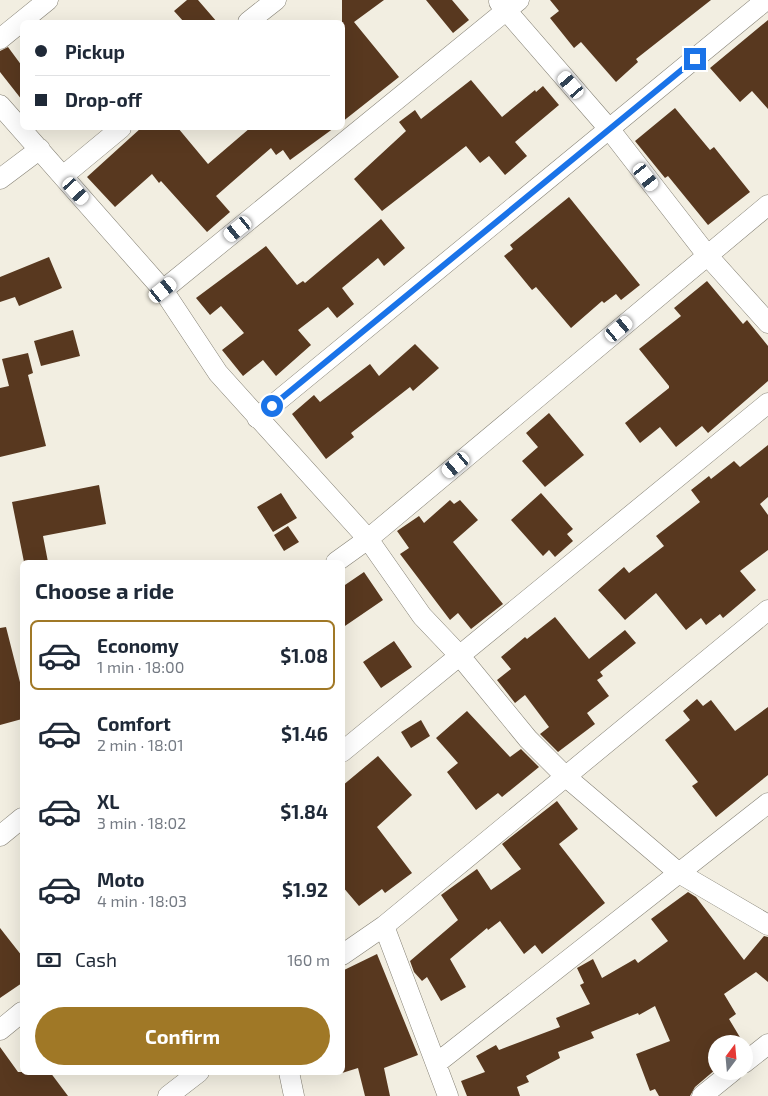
<!DOCTYPE html>
<meta charset="utf-8">
<style>
body{margin:0;font-family:"Exo 2",sans-serif;background:#f2f2f3;color:#1f2937;height:100vh;display:flex;flex-direction:column;font-size:19px;white-space:nowrap}
*{box-sizing:border-box;margin:0}
p{font-size:16px;color:#747a83}
.icon{flex:none;width:28px;height:28px;fill:none;stroke:currentColor;stroke-width:2;stroke-linecap:round;stroke-linejoin:round}
.map{position:relative;flex:1;overflow:hidden}
.sheet{position:absolute;left:20px;top:560px;width:325px;height:515px;display:flex;flex-direction:column;background:#fff;border-radius:8px;box-shadow:0 5px 20px #0002}
.sheet>*{flex:none}
.banner{position:absolute;left:20px;top:20px;width:325px;height:110px;border-radius:8px;box-shadow:0 5px 20px #0002;display:grid;align-content:center;height:110px;padding:0 15px;background:#fff}
.needle{width:32px;rotate:16deg}
.tools{position:absolute;left:708px;top:1035px;display:grid;gap:10px}
.tools a{display:grid;place-items:center;width:45px;height:45px;border-radius:50%;background:#fff;box-shadow:0 5px 20px #0002;font-size:25px}
.end{position:absolute;width:22px;height:22px;margin:-11px;border:6px solid #1a73e8;background:#fff;box-shadow:0 0 0 2px #fff}
.from{border-radius:50%}
.car{position:absolute;width:15px;height:30px;margin:-15px -8px;border-radius:6px;box-shadow:0 0 4px 1px #0007;background:linear-gradient(#fff 24%,#345 0 40%,#fff 0 76%,#345 0 86%,#fff 0)}
.banner b{display:flex;align-items:center;gap:18px;height:48px;font-size:19px}
.banner b+b{border-top:1px solid #e0e1e3}
.banner i{width:12px;height:12px;background:#1f2937}
ul{padding:0;list-style:none}
li{display:flex;align-items:center;gap:15px;height:70px;margin:0 10px 8px;padding:0 5px;border:2px solid transparent;border-radius:8px}
li div{flex:1}
li b{display:block;font-size:19px}
li em{font-style:normal;font-weight:700}
li.selected{border-color:#a07826}
li>.icon{width:45px;height:45px;stroke-width:1.5}
h2{padding:0 15px;font-size:22px;line-height:60px}
.pay{display:flex;align-items:center;gap:12px;height:55px;padding:0 15px;font-size:19px}
.pay p{margin-inline-start:auto}
.primary-button{display:flex;gap:10px;margin-top:auto;padding:10px 15px}
.primary-button a{flex:1;height:58px;border-radius:30px;background:#a07826;color:#fff;font-size:20px;font-weight:700;line-height:58px;text-align:center}
.map>svg:first-child{display:block}
</style>
<div class="map">
<svg width="768" height="1096" viewBox="0 0 768 1096">
<rect width="100%" height="100%" fill="#f2eee1"/>
<!-- building -->
<path fill="#58381f" d="M187,0H198L217,22H184L174,11Z
M342,0H384L354,22L399,77L342,122Z
M426,0H452L469,20L453,33Z
M550,0H711L636,59L638,62L616,82L581,42L574,48L550,18L559,11Z
M768,20V109L752,91L740,102L710,68Z
M8,47L22,66V100L0,72V51Z
M471,80L502,117L535,90L536,92L543,86L559,105L515,142L527,156L505,175L489,156L480,163L466,146L382,211L354,179L406,131L399,122L415,110L421,119Z
M675,108L710,150L714,147L750,192L708,225L668,176L665,178L635,141Z
M141,128H178L208,164L250,128H334L290,160L283,150L276,155L271,148L216,196L230,212L207,232L161,181L159,183L152,174L115,207L87,177Z
M569,197L640,285L621,300L616,294L604,303L602,301L571,328L536,287L532,290L504,256L513,249L510,245Z
M381,219L405,248L384,266L378,258L342,288L354,304L337,318L328,307L298,330L311,345L276,376L263,360L243,376L222,350L244,333L221,306L210,315L196,298L266,246L297,285L303,281L305,283Z
M49,257L62,288L19,306L15,297L0,302V277Z
M707,281L743,324L747,320L768,346V381L708,433L702,426L676,447L660,427L640,443L625,423L669,388V386L639,349L681,316L674,308Z
M73,330L80,356L41,366L34,341Z
M415,344L439,368L413,391L410,387L351,433L354,437L326,459L292,414L314,395L320,402L370,364L379,376Z
M28,353L33,373L28,375L46,446L0,457V388L9,386L2,359Z
M549,413L584,455L545,487L522,461L538,447L526,433Z
M768,445V497L760,504L768,515V550L740,571L756,590L723,618L720,614L706,625L701,618L686,630L656,593L625,620L598,590L624,567L629,573L664,546L656,536L700,502L691,490L709,476L711,479L734,461L740,467Z
M99,485L106,524L43,536L48,562H24L12,502Z
M281,493L297,518L273,532L257,507Z
M541,493L573,529L567,534L573,541L555,557L549,550L543,556L511,520Z
M450,500L454,504L460,500L478,520L453,542L503,604L471,629L458,613L450,620L400,554L409,548L397,531L419,516L424,523Z
M288,526L299,542L284,551L274,535Z
M364,572L383,600L342,628V587Z
M555,617L589,659L625,630L636,643L600,672L603,676L597,680L609,696L587,713L595,724L558,752L540,734L549,727L525,695L515,703L497,680L511,669L501,657L525,637L527,639Z
M6,627L22,690V719L0,725V628Z
M394,641L412,667L381,688L363,662Z
M697,699L703,706L711,700L735,731L768,707V775L716,817L692,786L698,782L665,740L690,720L683,711Z
M467,711L510,757L521,749L539,767L502,797L498,793L476,810L447,772L458,763L436,738Z
M421,720L430,736L411,748L401,732Z
M378,756L412,795L377,827L412,873L385,893L382,889L359,906L342,886V786Z
M557,801L578,829L559,844L605,903L542,954L535,945L524,954L500,921L488,930L487,928L450,959L466,987L441,1001L427,977L422,981L414,972L410,961L458,920L441,895L477,869L491,890L521,869L502,844Z
M688,892L696,897L744,960L764,936L768,937V982L756,972L724,994L736,1014L729,1019L744,1044H716V1069L695,1087L690,1096H659L655,1089L650,1091L636,1054L670,1041L655,1006L639,1015L638,1013L591,1032L594,1038L558,1052L560,1058L526,1076L529,1082L517,1087L520,1096H467L461,1081L485,1072L476,1056L496,1045L499,1050L560,1027L556,1018L590,1004L580,985L584,983L577,968L593,959L602,978L635,959L638,963L668,941L651,919Z
M0,928L22,956V983L0,998Z
M377,954L418,1055L384,1068L390,1096H365L358,1068L342,1073V971Z
M0,1047L18,1072H50L68,1096H0Z"/>
<g fill="none" stroke-linecap="round" stroke-linejoin="round">
<!-- street casing -->
<g stroke="#858175" stroke-width="21">
<path id="street" d="M499,2L610,130L707,255L768,323
M248,22L276,0
M0,39L48,0
M0,105L163,290L218,373L368,539L422,616L460,656L528,739L565,776L679,873L768,925
M63,176L121,128
M0,179L40,149
M163,290L519,0
M257,418L766,0
M336,562L368,539L768,205
M342,752L768,403
M0,836L22,818
M384,926L448,1096
M342,955L384,926L768,610
M0,1030L22,1012
M437,1063L768,803
M744,1063L768,1044
M289,1072L294,1096
M168,1096L199,1072
M702,1096L733,1071"/>
</g>
<!-- street -->
<use href="#street" stroke="#fff" stroke-width="20"/>
</g>
<g fill="none" stroke-linecap="round" stroke-linejoin="round">
<!-- route -->
<path stroke="#1a73e8" stroke-width="6" d="M272,406L695,59"/>
</g>
</svg>
<div class="tools">
<a><svg class="needle" viewBox="-14 -14 28 28"><path d="M0-13l5 13h-10z" fill="#e53935"/><path d="M0 13l5-13h-10z" fill="#747a83"/></svg></a>
</div>
<i class="end from" style="left:272px;top:406px"></i>
<i class="end" style="left:695px;top:59px"></i>
<i class="car" style="left:571px;top:85px;rotate:319deg"></i>
<i class="car" style="left:646px;top:177px;rotate:142deg"></i>
<i class="car" style="left:76px;top:191px;rotate:138deg"></i>
<i class="car" style="left:238px;top:229px;rotate:231deg"></i>
<i class="car" style="left:163px;top:290px;rotate:51deg"></i>
<i class="car" style="left:619px;top:329px;rotate:50deg"></i>
<i class="car" style="left:456px;top:465px;rotate:230deg"></i>
<div class="banner">
<b><i class="from"></i>Pickup</b>
<b><i></i>Drop-off</b>
</div>
<section class="sheet">
<h2>Choose a ride</h2>
<ul>
<li class="selected"><svg class="icon" aria-label="car" viewBox="0 0 24 24"><path d="M5 17H2v-5l4-1 3-4h7l3 4 3 1v5h-3M9 17h6M6 11h13"/><circle cx="7" cy="17" r="2"/><circle cx="17" cy="17" r="2"/></svg><div><b>Economy</b><p>1 min · 18:00</p></div><em>$1.08</em></li>
<li><svg class="icon" aria-label="car" viewBox="0 0 24 24"><path d="M5 17H2v-5l4-1 3-4h7l3 4 3 1v5h-3M9 17h6M6 11h13"/><circle cx="7" cy="17" r="2"/><circle cx="17" cy="17" r="2"/></svg><div><b>Comfort</b><p>2 min · 18:01</p></div><em>$1.46</em></li>
<li><svg class="icon" aria-label="car" viewBox="0 0 24 24"><path d="M5 17H2v-5l4-1 3-4h7l3 4 3 1v5h-3M9 17h6M6 11h13"/><circle cx="7" cy="17" r="2"/><circle cx="17" cy="17" r="2"/></svg><div><b>XL</b><p>3 min · 18:02</p></div><em>$1.84</em></li>
<li><svg class="icon" aria-label="car" viewBox="0 0 24 24"><path d="M5 17H2v-5l4-1 3-4h7l3 4 3 1v5h-3M9 17h6M6 11h13"/><circle cx="7" cy="17" r="2"/><circle cx="17" cy="17" r="2"/></svg><div><b>Moto</b><p>4 min · 18:03</p></div><em>$1.92</em></li>
</ul>
<div class="pay"><svg class="icon" aria-label="cash" viewBox="0 0 24 24"><path d="M3 7h18v10H3z"/><circle cx="12" cy="12" r="2"/></svg>Cash<p>160 m</p></div>
<div class="primary-button"><a>Confirm</a></div>
</section>
</div>
